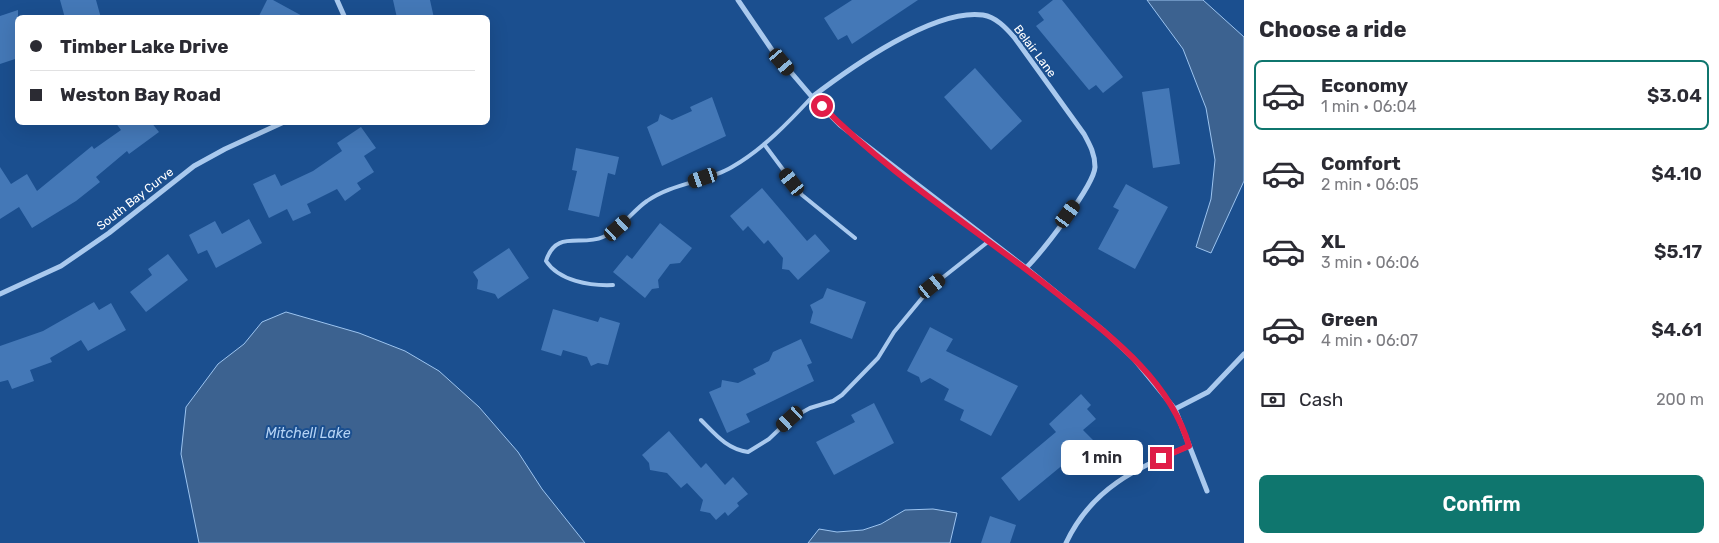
<!DOCTYPE html>
<meta charset="utf-8">
<style>
body{margin:0;font-family:Rubik,sans-serif;background:#f2f2f3;color:#2b2b33;height:100vh;display:flex;flex-direction:column;font-size:19px;white-space:nowrap}
*{box-sizing:border-box;margin:0}
p{font-size:16px;color:#7c7c81}
.icon{flex:none;width:28px;height:28px;fill:none;stroke:currentColor;stroke-width:2;stroke-linecap:round;stroke-linejoin:round}
.map{position:relative;flex:1;overflow:hidden}
.panel{display:flex;flex-direction:column;background:#fff;width:475px}
.panel>*{flex:none}
.banner{position:absolute;left:15px;top:15px;width:475px;height:110px;border-radius:8px;box-shadow:0 5px 20px #0002;display:grid;align-content:center;height:110px;padding:0 15px;background:#fff}
.end{position:absolute;width:22px;height:22px;margin:-11px;border:6px solid #e11d48;background:#fff;box-shadow:0 0 0 2px #fff}
.from{border-radius:50%}
.bubble{position:absolute;height:35px;border-radius:8px;background:#fff;box-shadow:0 5px 20px #0002;font-size:16px;font-weight:600;line-height:35px;text-align:center}
.car{position:absolute;width:15px;height:30px;margin:-15px -8px;border-radius:6px;box-shadow:0 0 4px 1px #0007;background:linear-gradient(#222 24%,#8ab4d8 0 40%,#222 0 76%,#8ab4d8 0 86%,#222 0)}
.banner b{display:flex;align-items:center;gap:18px;height:48px;font-size:19px}
.banner b+b{border-top:1px solid #e1e1e2}
.banner i{width:12px;height:12px;background:#2b2b33}
ul{padding:0;list-style:none}
li{display:flex;align-items:center;gap:15px;height:70px;margin:0 10px 8px;padding:0 5px;border:2px solid transparent;border-radius:8px}
li div{flex:1}
li b{display:block;font-size:19px}
li em{font-style:normal;font-weight:600}
li.on{border-color:#0f766e}
li>.icon{width:45px;height:45px;stroke-width:1.5}
h2{padding:0 15px;font-size:22px;line-height:60px}
.pay{display:flex;align-items:center;gap:12px;height:55px;padding:0 15px;font-size:19px}
.pay p{margin-inline-start:auto}
.cta{display:flex;gap:10px;margin-top:auto;padding:10px 15px}
.cta a{flex:1;height:58px;border-radius:8px;background:#0f766e;color:#fff;font-size:20px;font-weight:600;line-height:58px;text-align:center}
main{display:flex;flex:1;min-height:0}
.map>svg:first-child{display:block}
</style>
<main>
<div class="map">
<svg width="1244" height="543" viewBox="0 0 1244 543">
<rect width="100%" height="100%" fill="#1b4f8f"/>
<!-- water -->
<path fill="#3c6290" stroke="#9cc4f0" d="M1147,0H1203L1244,37V181L1211,253L1196,247L1211,199L1215,160L1206,108L1183,49Z
M286,312L359,333L405,351L439,371L479,407L518,452L542,489L585,543H199L181,454L186,407L218,364L244,344L262,322Z
M933,509L957,513L950,543H808L819,529L837,532L863,530L881,524L905,510Z"/>
<!-- building -->
<path fill="#4478b7" d="M60,0H96L101,18H65Z
M267,0H273L306,18H258Z
M393,0H430L434,18H397Z
M852,0H918L852,44L847,35L838,40L824,18Z
M1053,0H1062L1123,77L1103,93L1096,85L1089,90L1036,26L1044,20L1038,12Z
M18,10V58L0,64V16Z
M975,68L1022,121L991,150L944,97Z
M1169,88L1180,164L1153,168L1142,92Z
M712,97L726,136L662,166L647,127L658,121L660,114L672,120L692,111L690,107Z
M115,122H151L159,132L129,154L127,151L96,177L100,182L76,201L32,228L19,207L0,219V167L11,184L27,174L37,191L92,146L94,149L121,130Z
M361,127L376,148L364,156L374,172L357,183L361,189L345,201L337,189L307,204L311,213L293,221L287,209L269,218L253,184L275,174L281,186L313,171L342,151L337,143Z
M576,148L619,157L615,175L608,173L599,217L568,210L577,171L572,170Z
M1126,184L1168,207L1135,269L1098,249L1119,210L1113,207Z
M762,188L807,241L815,234L830,251L798,280L789,270L782,269L783,258L768,240L764,244L748,226L743,231L730,216Z
M249,219L262,243L216,268L207,250L198,254L189,235L215,221L222,234Z
M660,223L692,248L680,263L670,264L658,280L659,288L652,289L645,298L613,272L627,255L632,259Z
M509,248L529,278L498,299L495,294L477,289L478,280L473,272Z
M168,254L188,280L146,312L130,292L152,275L148,269Z
M827,288L866,302L852,339L810,323L813,312L810,305L823,298Z
M94,302L99,310L111,303L126,330L88,351L81,340L50,358L52,362L30,370L34,381L12,389L8,380L0,382V346L43,331Z
M553,309L598,322L600,317L620,323L608,365L598,363L591,366L587,357L563,350L561,356L541,350Z
M930,327L953,339L946,351L1018,386L991,436L960,420L964,410L944,400L949,389L930,378L921,383L919,377L907,371Z
M801,339L812,363L807,365L814,381L746,414L750,422L727,433L709,392L721,387L722,380L738,383L756,374L753,369L769,361L773,352Z
M1081,394L1091,405L1087,409L1096,419L1083,430L1095,442L1079,457L1076,454L1019,501L1001,478L1056,432L1049,424Z
M874,403L894,443L834,475L816,442L855,422L851,415Z
M669,431L701,468L706,463L725,485L733,477L748,494L737,503L739,506L728,516L725,512L716,520L710,513L700,511L703,500L687,483L681,488L667,473L650,470L649,463L642,455Z
M990,516L1016,525L1010,543H981Z"/>
<g fill="none" stroke-linecap="round" stroke-linejoin="round">
<!-- service -->
<path stroke="#a9c9ee" stroke-width="4" d="M764,144L802,195L855,238
M613,285C590,286 559,281 546,261C556,229 581,247 603,237C621,230 632,211 647,201C672,183 707,182 732,167C763,149 788,123 812,97
M701,420C716,435 727,449 748,452L769,439L790,419L810,408L833,401L842,395L878,358L894,332L932,286L989,241"/>
<!-- minor -->
<path stroke="#a9c9ee" stroke-width="5" d="M337,0L345,18
M738,0L772,50L812,97L840,125L1026,268L1104,331L1134,359L1175,409L1207,491
M812,97C850,68 934,8 983,15C996,17 1006,28 1014,37L1084,134C1090,145 1095,154 1095,167C1094,186 1041,253 1026,268
M0,294L61,266L109,233L194,166L225,149L284,122
M1175,409L1208,392L1244,354
M1066,543C1092,488 1135,469 1189,446"/>
</g>
<g fill="none" stroke-linecap="round" stroke-linejoin="round">
<!-- route -->
<path stroke="#e11d48" stroke-width="6" d="M822,106C890,175 979,231 1055,292C1108,334 1170,379 1189,446L1161,458"/>
</g>
<g text-anchor="middle" stroke-width="4" stroke-linejoin="round" paint-order="stroke">
<!-- street labels -->
<g font-size="12" fill="#fff" stroke="#1b4f8f">
<text transform="translate(1035 51) rotate(53)" y="4">Belair Lane</text>
<text transform="translate(135 199) rotate(-38)" y="4">South Bay Curve</text>
</g>
<!-- water labels -->
<g font-size="14" font-style="italic" fill="#b5d3f5" stroke="#1b4f8f">
<text x="308" y="438">Mitchell Lake</text>
</g>
</g>
</svg>
<i class="end from" style="left:822px;top:106px"></i>
<i class="end" style="left:1161px;top:458px"></i>
<div class="bubble" style="left:1061px;top:440px;width:82px">1 min</div>
<i class="car" style="left:782px;top:62px;rotate:140deg"></i>
<i class="car" style="left:703px;top:178px;rotate:251deg"></i>
<i class="car" style="left:792px;top:182px;rotate:322deg"></i>
<i class="car" style="left:1068px;top:214px;rotate:36deg"></i>
<i class="car" style="left:618px;top:228px;rotate:48deg"></i>
<i class="car" style="left:932px;top:286px;rotate:51deg"></i>
<i class="car" style="left:790px;top:419px;rotate:228deg"></i>
<div class="banner">
<b><i class="from"></i>Timber Lake Drive</b>
<b><i></i>Weston Bay Road</b>
</div>
</div>
<section class="panel">
<h2>Choose a ride</h2>
<ul>
<li class="on"><svg class="icon" aria-label="car" viewBox="0 0 24 24"><path d="M5 17H2v-5l4-1 3-4h7l3 4 3 1v5h-3M9 17h6M6 11h13"/><circle cx="7" cy="17" r="2"/><circle cx="17" cy="17" r="2"/></svg><div><b>Economy</b><p>1 min · 06:04</p></div><em>$3.04</em></li>
<li><svg class="icon" aria-label="car" viewBox="0 0 24 24"><path d="M5 17H2v-5l4-1 3-4h7l3 4 3 1v5h-3M9 17h6M6 11h13"/><circle cx="7" cy="17" r="2"/><circle cx="17" cy="17" r="2"/></svg><div><b>Comfort</b><p>2 min · 06:05</p></div><em>$4.10</em></li>
<li><svg class="icon" aria-label="car" viewBox="0 0 24 24"><path d="M5 17H2v-5l4-1 3-4h7l3 4 3 1v5h-3M9 17h6M6 11h13"/><circle cx="7" cy="17" r="2"/><circle cx="17" cy="17" r="2"/></svg><div><b>XL</b><p>3 min · 06:06</p></div><em>$5.17</em></li>
<li><svg class="icon" aria-label="car" viewBox="0 0 24 24"><path d="M5 17H2v-5l4-1 3-4h7l3 4 3 1v5h-3M9 17h6M6 11h13"/><circle cx="7" cy="17" r="2"/><circle cx="17" cy="17" r="2"/></svg><div><b>Green</b><p>4 min · 06:07</p></div><em>$4.61</em></li>
</ul>
<div class="pay"><svg class="icon" aria-label="cash" viewBox="0 0 24 24"><path d="M3 7h18v10H3z"/><circle cx="12" cy="12" r="2"/></svg>Cash<p>200 m</p></div>
<div class="cta"><a>Confirm</a></div>
</section>
</main>
